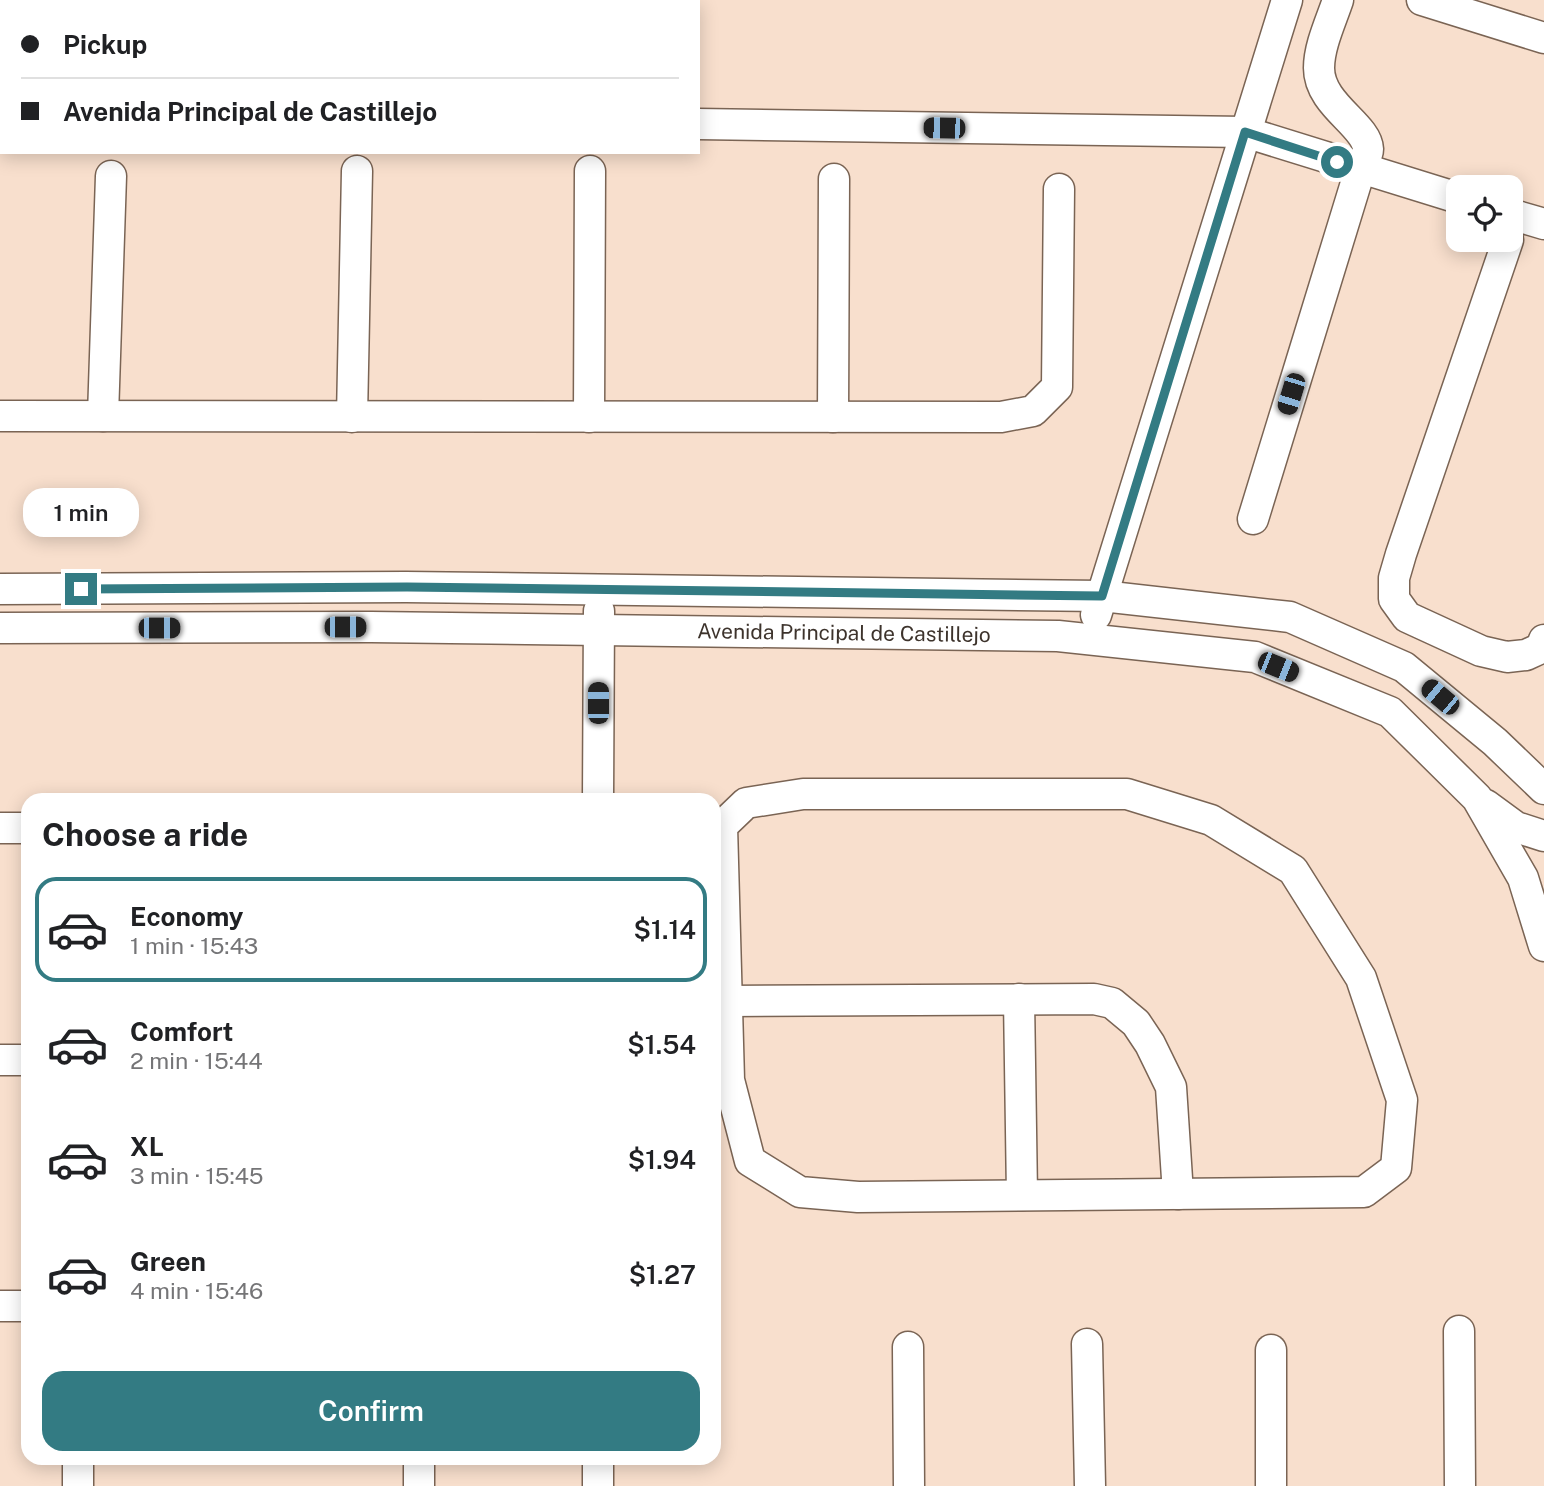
<!DOCTYPE html>
<meta charset="utf-8">
<style>
body{margin:0;font-family:"Public Sans",sans-serif;background:#f2f2f2;color:#202124;height:100vh;display:flex;flex-direction:column;font-size:26px;white-space:nowrap}
*{box-sizing:border-box;margin:0}
p{font-size:23px;color:#757577}
.icon{flex:none;width:38px;height:38px;fill:none;stroke:currentColor;stroke-width:2;stroke-linecap:round;stroke-linejoin:round}
.map{position:relative;flex:1;overflow:hidden}
.details{position:absolute;left:21px;top:793px;width:700px;height:672px;display:flex;flex-direction:column;background:#fff;border-radius:21px;box-shadow:0 4px 18px #0003}
.details>*{flex:none}
.top-card{position:absolute;left:0px;top:0px;width:700px;height:154px;box-shadow:0 4px 18px #0003;display:grid;align-content:center;height:154px;padding:0 21px;background:#fff}
.controls{position:absolute;left:1446px;top:175px;display:grid;gap:14px}
.controls a{display:grid;place-items:center;width:77px;height:77px;border-radius:14px;background:#fff;box-shadow:0 4px 18px #0003;font-size:35px}
.end{position:absolute;width:32px;height:32px;margin:-16px;border:9px solid #337b83;background:#fff;box-shadow:0 0 0 4px #fff}
.from{border-radius:50%}
.bubble{position:absolute;height:49px;border-radius:21px;background:#fff;box-shadow:0 4px 18px #0003;font-size:23px;font-weight:600;line-height:49px;text-align:center}
.car{position:absolute;width:21px;height:42px;margin:-21px -10px;border-radius:9px;box-shadow:0 0 5px 2px #0007;background:linear-gradient(#222 24%,#8ab4d8 0 40%,#222 0 76%,#8ab4d8 0 86%,#222 0)}
.top-card b{display:flex;align-items:center;gap:24px;height:66px;font-size:26px}
.top-card b+b{border-top:2px solid #e0e0e0}
.top-card i{width:18px;height:18px;background:#202124}
ul{padding:0;list-style:none}
li{display:flex;align-items:center;gap:21px;height:105px;margin:0 14px 10px;padding:0 7px;border:4px solid transparent;border-radius:21px}
li div{flex:1}
li b{display:block;font-size:26px}
li em{font-style:normal;font-weight:600}
li.on{border-color:#337b83}
li>.icon{width:63px;height:63px;stroke-width:1.5}
h2{padding:0 21px;font-size:32px;line-height:84px}
.cta{display:flex;gap:14px;margin-top:auto;padding:14px 21px}
.cta a{flex:1;height:80px;border-radius:21px;background:#337b83;color:#fff;font-size:28px;font-weight:600;line-height:80px;text-align:center}
.map>svg:first-child{display:block}
</style>
<div class="map">
<svg width="1544" height="1486" viewBox="0 0 1544 1486">
<rect width="100%" height="100%" fill="#f8dfcd"/>
<g fill="none" stroke-linecap="round" stroke-linejoin="round">
<!-- street casing -->
<g stroke="#7a6454" stroke-width="33">
<g id="street">
<path d="M1422,0L1544,38"/>
<path d="M698,124L1245,132L1458,198"/>
<path d="M1510,214L1544,224"/>
<path d="M1508,240L1401,554L1394,578V599L1407,617L1481,651L1507,657L1526,655L1541,648L1544,640"/>
<path d="M0,416L1001,417L1033,411L1057,387L1059,189"/>
<path d="M103,416L111,176"/>
<path d="M352,417L357,171"/>
<path d="M589,417L590,171"/>
<path d="M833,417L834,179"/>
<path d="M1253,519L1360,170C1363,163 1368,156 1368,149C1367,125 1319,105 1319,68C1319,46 1331,21 1338,0"/>
<path d="M0,589L406,587L1102,596L1290,617L1404,667L1495,742L1544,789"/>
<path d="M1096,615L1287,0"/>
<path id="s1" d="M0,628L371,627L1058,636L1255,657L1390,712L1477,798L1523,878L1544,946"/>
<path d="M803,794H1127L1211,820L1293,870L1361,978L1402,1100L1396,1168L1364,1192L858,1197L800,1192L750,1161L729,1080L722,826L746,803Z"/>
<path d="M598,800L599,611"/>
<path d="M1486,805L1516,827L1544,836"/>
<path d="M0,828H28"/>
<path d="M1019,999L1022,1195"/>
<path d="M727,1001L1094,999L1112,1003L1136,1023L1150,1044L1171,1087L1178,1194"/>
<path d="M0,1060H28"/>
<path d="M0,1306H28"/>
<path d="M1459,1331L1460,1486"/>
<path d="M1087,1344L1090,1486"/>
<path d="M908,1347L909,1486"/>
<path d="M419,1458V1486"/>
<path d="M598,1458V1486"/>
<path d="M78,1486V1458"/>
<path d="M1271,1486V1350"/>
</g>
</g>
<!-- street -->
<use href="#street" stroke="#fff" stroke-width="30"/>
</g>
<g fill="none" stroke-linecap="round" stroke-linejoin="round">
<!-- route -->
<path stroke="#337b83" stroke-width="9" d="M81,589L407,587L1102,596L1245,132L1337,162"/>
</g>
<g text-anchor="middle" stroke-width="7" stroke-linejoin="round" paint-order="stroke">
<!-- street labels -->
<g font-size="21" fill="#3d332c" stroke="#fff">
<text dy="7" stroke="none"><textPath href="#s1" startOffset="844">Avenida Principal de Castillejo</textPath></text>
</g>
</g>
</svg>
<div class="controls">
<a><svg class="icon" aria-label="locate" viewBox="0 0 24 24"><circle cx="12" cy="12" r="6"/><path d="M12 2v4M12 18v4M2 12h4M18 12h4"/></svg></a>
</div>
<i class="end from" style="left:1337px;top:162px"></i>
<i class="end" style="left:81px;top:589px"></i>
<div class="bubble" style="left:23px;top:488px;width:116px">1 min</div>
<i class="car" style="left:944px;top:128px;rotate:271deg"></i>
<i class="car" style="left:1291px;top:394px;rotate:197deg"></i>
<i class="car" style="left:345px;top:627px;rotate:90deg"></i>
<i class="car" style="left:159px;top:628px;rotate:90deg"></i>
<i class="car" style="left:1278px;top:667px;rotate:112deg"></i>
<i class="car" style="left:1440px;top:697px;rotate:310deg"></i>
<i class="car" style="left:598px;top:703px;rotate:0deg"></i>
<div class="top-card">
<b><i class="from"></i>Pickup</b>
<b><i></i>Avenida Principal de Castillejo</b>
</div>
<section class="details">
<h2>Choose a ride</h2>
<ul>
<li class="on"><svg class="icon" aria-label="car" viewBox="0 0 24 24"><path d="M5 17H2v-5l4-1 3-4h7l3 4 3 1v5h-3M9 17h6M6 11h13"/><circle cx="7" cy="17" r="2"/><circle cx="17" cy="17" r="2"/></svg><div><b>Economy</b><p>1 min · 15:43</p></div><em>$1.14</em></li>
<li><svg class="icon" aria-label="car" viewBox="0 0 24 24"><path d="M5 17H2v-5l4-1 3-4h7l3 4 3 1v5h-3M9 17h6M6 11h13"/><circle cx="7" cy="17" r="2"/><circle cx="17" cy="17" r="2"/></svg><div><b>Comfort</b><p>2 min · 15:44</p></div><em>$1.54</em></li>
<li><svg class="icon" aria-label="car" viewBox="0 0 24 24"><path d="M5 17H2v-5l4-1 3-4h7l3 4 3 1v5h-3M9 17h6M6 11h13"/><circle cx="7" cy="17" r="2"/><circle cx="17" cy="17" r="2"/></svg><div><b>XL</b><p>3 min · 15:45</p></div><em>$1.94</em></li>
<li><svg class="icon" aria-label="car" viewBox="0 0 24 24"><path d="M5 17H2v-5l4-1 3-4h7l3 4 3 1v5h-3M9 17h6M6 11h13"/><circle cx="7" cy="17" r="2"/><circle cx="17" cy="17" r="2"/></svg><div><b>Green</b><p>4 min · 15:46</p></div><em>$1.27</em></li>
</ul>
<div class="cta"><a>Confirm</a></div>
</section>
</div>
